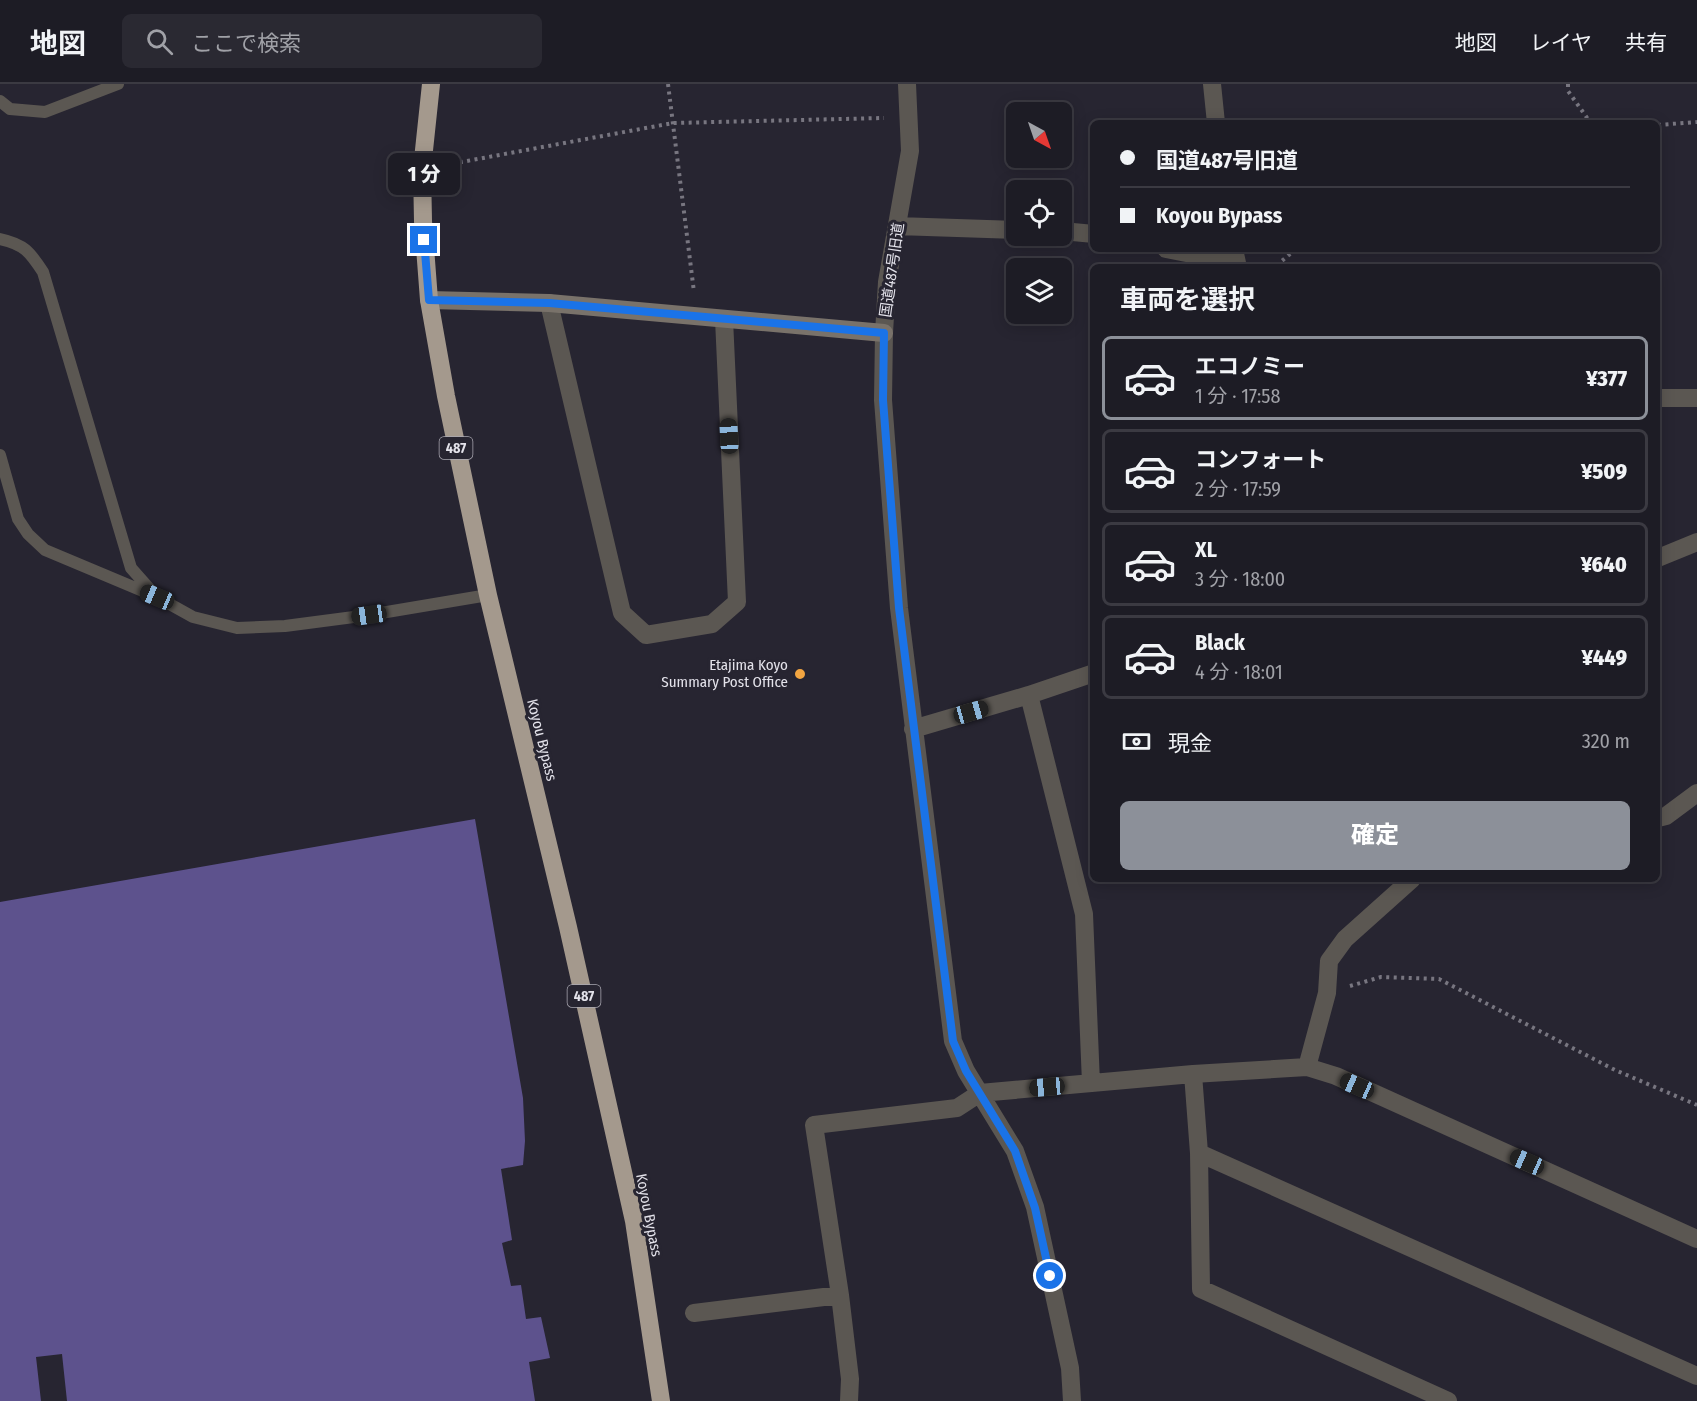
<!DOCTYPE html>
<html lang="ja">
<meta charset="utf-8">
<style>
body{margin:0;font-family:"Fira Sans Condensed","Noto Sans JP",sans-serif;background:#2a2932;color:#f1f3f6;height:100vh;display:flex;flex-direction:column;font-size:22px;white-space:nowrap}
*{box-sizing:border-box;margin:0}
p{font-size:20px;color:#a0a1a7}
.icon{flex:none;width:33px;height:33px;fill:none;stroke:currentColor;stroke-width:2;stroke-linecap:round;stroke-linejoin:round}
.map{position:relative;flex:1;overflow:hidden}
.sheet{position:absolute;left:1090px;top:180px;width:570px;height:618px;display:flex;flex-direction:column;background:#1d1c25;border-radius:9px;box-shadow:0 3px 15px #0003,0 0 0 2px #3b3a42}
.sheet>*{flex:none}
.banner{position:absolute;left:1090px;top:36px;width:570px;height:132px;border-radius:9px;box-shadow:0 3px 15px #0003,0 0 0 2px #3b3a42;display:grid;align-content:center;height:132px;padding:0 30px;background:#1d1c25}
.needle{width:39px;rotate:140deg}
.controls{position:absolute;left:1006px;top:18px;display:grid;gap:12px}
.controls a{display:grid;place-items:center;width:66px;height:66px;border-radius:9px;background:#1d1c25;box-shadow:0 3px 15px #0003,0 0 0 2px #3b3a42;font-size:30px}
.end{position:absolute;width:27px;height:27px;margin:-14px;border:8px solid #1a73e8;background:#fff;box-shadow:0 0 0 3px #fff}
.from{border-radius:50%}
.bubble{position:absolute;height:42px;border-radius:9px;background:#1d1c25;box-shadow:0 3px 15px #0003,0 0 0 2px #3b3a42;font-size:20px;font-weight:800;line-height:42px;text-align:center}
.car{position:absolute;width:18px;height:36px;margin:-18px -9px;border-radius:8px;box-shadow:0 0 4px 2px #0007;background:linear-gradient(#222 24%,#8ab4d8 0 40%,#222 0 76%,#8ab4d8 0 86%,#222 0)}
.banner b{display:flex;align-items:center;gap:21px;height:57px;font-size:22px}
.banner b+b{border-top:2px solid #3b3a42}
.banner i{width:15px;height:15px;background:#f1f3f6}
ul{padding:0;list-style:none}
li{display:flex;align-items:center;gap:18px;height:84px;margin:0 12px 9px;padding:0 18px;border:3px solid #3b3a42;border-radius:9px}
li div{flex:1}
li b{display:block;font-size:22px}
li em{font-style:normal;font-weight:800}
li.active{border-color:#8c9099}
li>.icon{width:54px;height:54px;stroke-width:1.5}
h2{padding:0 30px;font-size:27px;line-height:72px}
.pay{display:flex;align-items:center;gap:15px;height:66px;padding:0 30px;font-size:22px}
.pay p{margin-inline-start:auto}
.action{display:flex;gap:12px;margin-top:auto;padding:12px 30px}
.action a{flex:1;height:69px;border-radius:9px;background:#8c9099;color:#fff;font-size:24px;font-weight:800;line-height:69px;text-align:center}
header{display:flex;align-items:center;gap:36px;box-sizing:border-box;height:84px;padding:0 30px;background:#1d1c25;border-bottom:2px solid #3b3a42}
header strong{font-size:28px}
nav{display:flex;gap:33px;margin-inline-start:auto;font-size:21px}
.search{width:420px;height:54px;background:#2a2932;display:flex;align-items:center;gap:15px;box-sizing:border-box;padding:0 21px;border-radius:9px;color:#a0a1a7;font-size:22px}
.map>svg:first-child{display:block}
</style>
<header>
<strong>地図</strong>
<div class="search"><svg class="icon" aria-label="search" viewBox="0 0 24 24"><circle cx="10" cy="10" r="6"/><path d="M15 15l6 6"/></svg>ここで検索</div>
<nav><a>地図</a><a>レイヤ</a><a>共有</a></nav>
</header>
<div class="map">
<svg width="1697" height="1317" viewBox="0 0 1697 1317">
<rect width="100%" height="100%" fill="#272531"/>
<!-- water -->
<path fill="#5d528d" d="M475,735L523,1014L525,1057L523,1081L501,1085L512,1156L502,1159L511,1202L521,1201L526,1235L541,1233L550,1274L529,1278L535,1317H67L62,1270L36,1273L41,1317H0V818Z"/>
<g fill="none" stroke-linecap="round" stroke-linejoin="round">
<!-- path -->
<path stroke="#787680" stroke-width="4" stroke-dasharray="3 4.5" stroke-linecap="butt" d="M668,0L694,208
M1568,0V7L1590,38L1615,39
M1658,41L1697,38
M445,81L673,39L884,34
M1269,183L1277,181L1296,165
M1350,902L1381,893L1439,895L1615,986L1697,1021"/>
<!-- lane -->
<path stroke="#5b5752" stroke-width="12" d="M0,17L10,25L45,28L118,0
M0,155C24,160 30,168 43,188L131,484L154,510
M0,371L18,435L28,450L45,466L157,513L193,533L237,544L285,542L369,531L488,511"/>
<!-- street -->
<path stroke="#5b5752" stroke-width="18" d="M907,0L910,67L887,198L884,249L883,316L899,524L953,957L966,987L1015,1067L1035,1123L1070,1284L1072,1317
M1212,0L1216,39
M897,142L1017,146
M1062,147L1094,150
M1166,165L1237,179L1234,165
M549,219L622,529L646,551L712,540L737,518L724,235
M1658,314H1697
M1658,474L1697,458
M1029,611L1084,830L1091,999
M913,645L1029,611L1094,589
M1658,734L1666,732L1697,709
M1307,983L1327,909L1329,877L1345,855L1412,795
M1193,990L1199,1069L1697,1292
M1199,1069L1201,1205L1448,1317
M694,1229L840,1211
M849,1317L850,1295L840,1211L814,1041L957,1024L980,1009L1193,990L1307,983L1336,992L1697,1155"/>
<!-- secondary -->
<path stroke="#79726a" stroke-width="18" d="M429,216L549,219L884,249"/>
<!-- highway -->
<path stroke="#a4998d" stroke-width="18" d="M431,0L422,85L423,137L429,216L446,312L488,511L568,843L634,1137L661,1317"/>
</g>
<g fill="none" stroke-linecap="round" stroke-linejoin="round">
<!-- route -->
<path stroke="#1a73e8" stroke-width="8" d="M424,156L429,216L549,219L884,249L883,316L899,524L953,957L966,987L1015,1067L1035,1124L1050,1192"/>
</g>
<!-- markers -->
<circle fill="#f2a541" stroke="#272531" stroke-width="2" cx="800" cy="590" r="6"/>
<g text-anchor="middle" stroke-width="6" stroke-linejoin="round" paint-order="stroke">
<!-- shield labels -->
<g fill="#272531" stroke="#aba9b2" stroke-width="1.5">
<rect x="439.5" y="353" width="33" height="22" rx="4.5"/>
<rect x="567.5" y="901" width="33" height="22" rx="4.5"/>
</g>
<g font-size="14" font-weight="bold" fill="#e3e2ea">
<text x="456" y="369">487</text>
<text x="584" y="917">487</text>
</g>
<!-- street labels -->
<g font-size="15" fill="#e3e2ea" stroke="#272531">
<text transform="translate(892 186) rotate(-82)" y="5">国道487号旧道</text>
<text transform="translate(542 656) rotate(76)" y="5">Koyou Bypass</text>
<text transform="translate(649 1131) rotate(79)" y="5">Koyou Bypass</text>
</g>
<!-- poi labels -->
<g font-size="15" fill="#e3e2ea" stroke="#272531" text-anchor="end">
<text x="788" y="586">Etajima Koyo<tspan x="788" dy="17">Summary Post Office</tspan></text>
</g>
</g>
</svg>
<div class="controls">
<a><svg class="needle" viewBox="-14 -14 28 28"><path d="M0-13l5 13h-10z" fill="#e53935"/><path d="M0 13l5-13h-10z" fill="#a0a1a7"/></svg></a>
<a><svg class="icon" aria-label="locate" viewBox="0 0 24 24"><circle cx="12" cy="12" r="6"/><path d="M12 2v4M12 18v4M2 12h4M18 12h4"/></svg></a>
<a><svg class="icon" aria-label="layers" viewBox="0 0 24 24"><path d="M12 4l9 5-9 5-9-5zM3 14l9 5 9-5"/></svg></a>
</div>
<i class="end from" style="left:1050px;top:1192px"></i>
<i class="end" style="left:424px;top:156px"></i>
<div class="bubble" style="left:388px;top:69px;width:72px">1 分</div>
<i class="car" style="left:729px;top:352px;rotate:357deg"></i>
<i class="car" style="left:157px;top:513px;rotate:293deg"></i>
<i class="car" style="left:369px;top:531px;rotate:262deg"></i>
<i class="car" style="left:971px;top:628px;rotate:74deg"></i>
<i class="car" style="left:1357px;top:1002px;rotate:294deg"></i>
<i class="car" style="left:1047px;top:1003px;rotate:265deg"></i>
<i class="car" style="left:1527px;top:1078px;rotate:294deg"></i>
<div class="banner">
<b><i class="from"></i>国道487号旧道</b>
<b><i></i>Koyou Bypass</b>
</div>
<section class="sheet">
<h2>車両を選択</h2>
<ul>
<li class="active"><svg class="icon" aria-label="car" viewBox="0 0 24 24"><path d="M5 17H2v-5l4-1 3-4h7l3 4 3 1v5h-3M9 17h6M6 11h13"/><circle cx="7" cy="17" r="2"/><circle cx="17" cy="17" r="2"/></svg><div><b>エコノミー</b><p>1 分 · 17:58</p></div><em>¥377</em></li>
<li><svg class="icon" aria-label="car" viewBox="0 0 24 24"><path d="M5 17H2v-5l4-1 3-4h7l3 4 3 1v5h-3M9 17h6M6 11h13"/><circle cx="7" cy="17" r="2"/><circle cx="17" cy="17" r="2"/></svg><div><b>コンフォート</b><p>2 分 · 17:59</p></div><em>¥509</em></li>
<li><svg class="icon" aria-label="car" viewBox="0 0 24 24"><path d="M5 17H2v-5l4-1 3-4h7l3 4 3 1v5h-3M9 17h6M6 11h13"/><circle cx="7" cy="17" r="2"/><circle cx="17" cy="17" r="2"/></svg><div><b>XL</b><p>3 分 · 18:00</p></div><em>¥640</em></li>
<li><svg class="icon" aria-label="car" viewBox="0 0 24 24"><path d="M5 17H2v-5l4-1 3-4h7l3 4 3 1v5h-3M9 17h6M6 11h13"/><circle cx="7" cy="17" r="2"/><circle cx="17" cy="17" r="2"/></svg><div><b>Black</b><p>4 分 · 18:01</p></div><em>¥449</em></li>
</ul>
<div class="pay"><svg class="icon" aria-label="cash" viewBox="0 0 24 24"><path d="M3 7h18v10H3z"/><circle cx="12" cy="12" r="2"/></svg>現金<p>320 m</p></div>
<div class="action"><a>確定</a></div>
</section>
</div>
